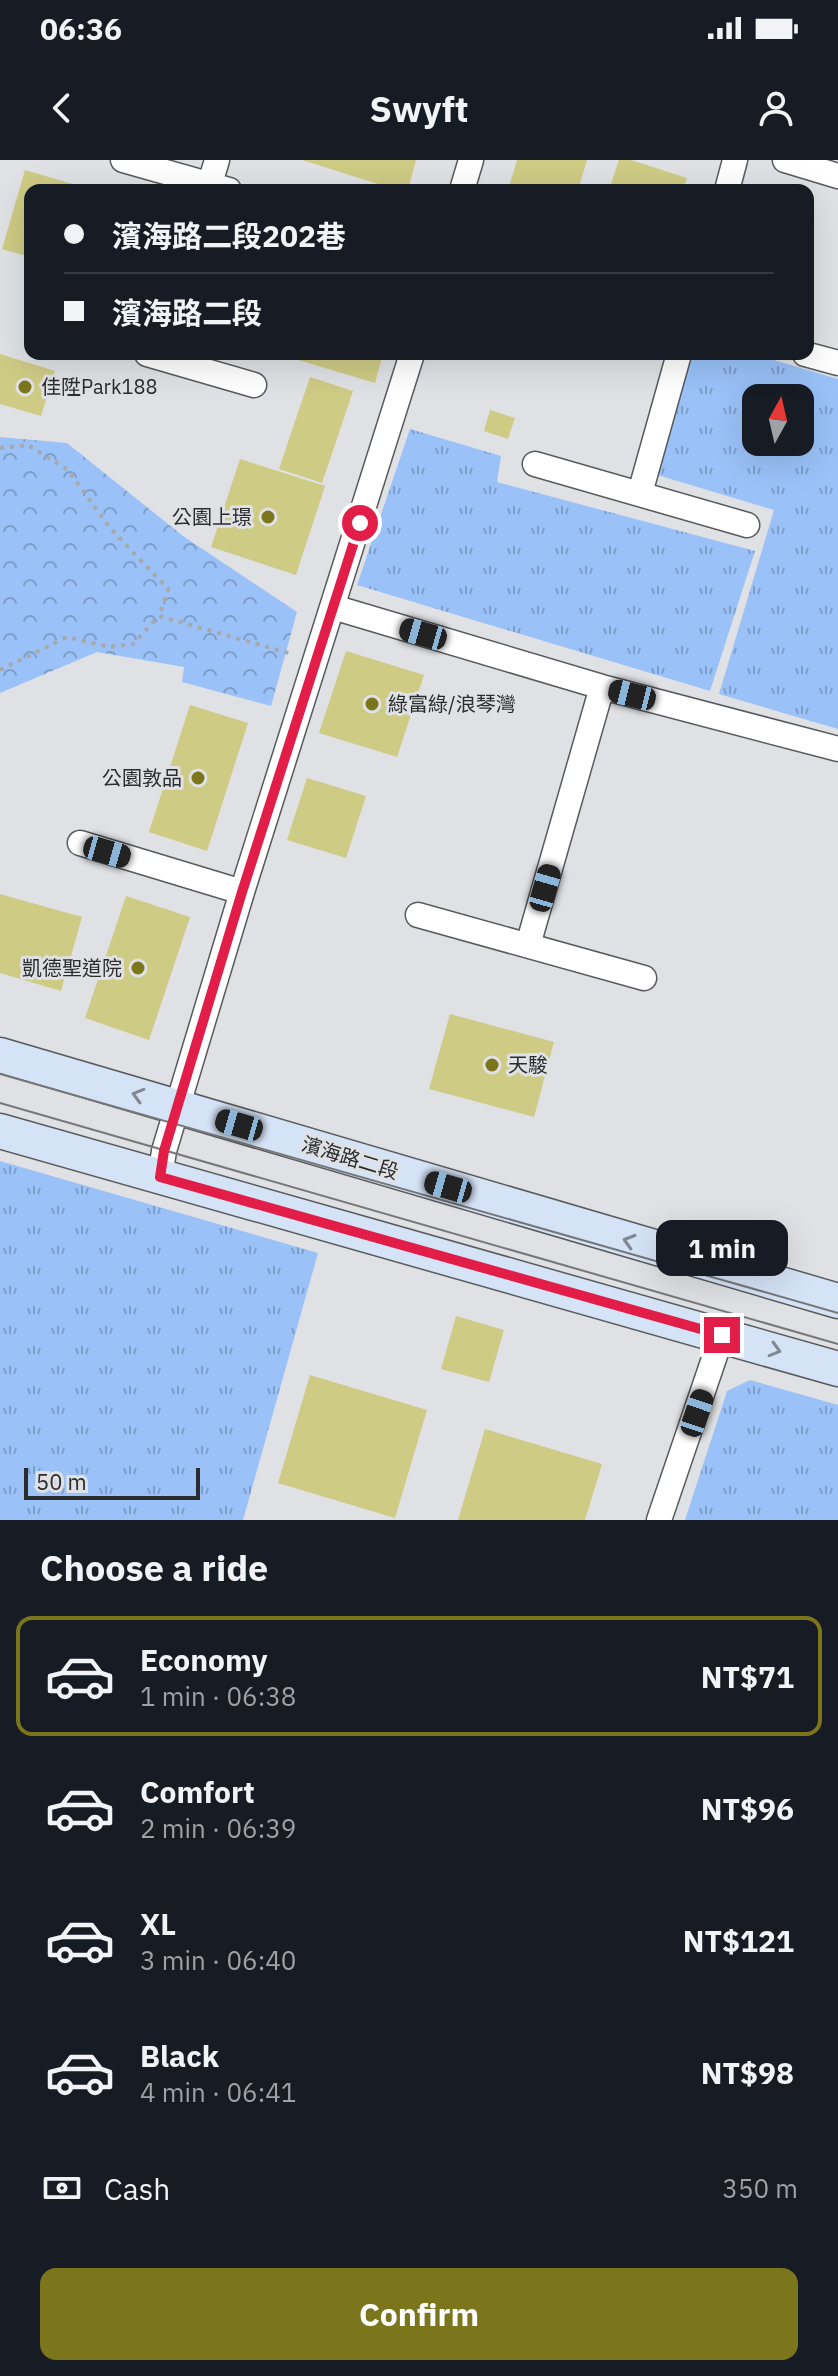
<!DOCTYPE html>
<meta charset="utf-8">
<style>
body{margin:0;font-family:"IBM Plex Sans","Noto Sans TC",sans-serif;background:#242831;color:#f1f3f6;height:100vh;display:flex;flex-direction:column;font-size:30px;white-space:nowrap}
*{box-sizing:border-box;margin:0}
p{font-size:26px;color:#9ea1a6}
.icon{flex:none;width:44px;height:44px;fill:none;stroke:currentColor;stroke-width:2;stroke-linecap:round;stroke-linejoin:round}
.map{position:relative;height:1360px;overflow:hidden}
.sheet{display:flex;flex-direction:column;background:#171b24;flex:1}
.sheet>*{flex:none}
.guide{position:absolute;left:24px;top:24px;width:790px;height:176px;border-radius:16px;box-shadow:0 8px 32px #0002;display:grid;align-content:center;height:176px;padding:0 40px;background:#171b24}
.needle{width:52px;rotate:8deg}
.controls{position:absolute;left:742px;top:224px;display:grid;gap:16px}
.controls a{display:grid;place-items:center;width:72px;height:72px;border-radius:16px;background:#171b24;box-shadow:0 8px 32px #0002;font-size:40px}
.scale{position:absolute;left:24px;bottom:20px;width:176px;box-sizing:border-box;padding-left:8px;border:4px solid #2b2c2d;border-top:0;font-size:22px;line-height:28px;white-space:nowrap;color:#2b2c2d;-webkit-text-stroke:6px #dfe1e4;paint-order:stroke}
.end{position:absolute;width:36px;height:36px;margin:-18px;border:10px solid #e11d48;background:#fff;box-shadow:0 0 0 4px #fff}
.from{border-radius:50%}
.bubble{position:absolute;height:56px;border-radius:16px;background:#171b24;box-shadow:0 8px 32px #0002;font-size:26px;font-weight:700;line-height:56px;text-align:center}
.car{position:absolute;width:24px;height:48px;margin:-24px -12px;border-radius:10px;box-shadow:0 0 6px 2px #0007;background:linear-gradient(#222 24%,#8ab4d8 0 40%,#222 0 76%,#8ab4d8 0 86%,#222 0)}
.guide b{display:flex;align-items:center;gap:28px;height:76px;font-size:30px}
.guide b+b{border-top:2px solid #363941}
.guide i{width:20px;height:20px;background:#f1f3f6}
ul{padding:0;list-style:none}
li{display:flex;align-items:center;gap:24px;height:120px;margin:0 16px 12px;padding:0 24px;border:4px solid transparent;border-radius:16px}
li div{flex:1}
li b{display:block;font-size:30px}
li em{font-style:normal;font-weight:700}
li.current{border-color:#7b761b}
li>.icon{width:72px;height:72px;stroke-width:1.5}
h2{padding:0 40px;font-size:36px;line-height:96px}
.pay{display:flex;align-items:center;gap:20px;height:88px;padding:0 40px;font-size:30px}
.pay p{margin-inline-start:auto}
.cta{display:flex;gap:16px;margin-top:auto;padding:16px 40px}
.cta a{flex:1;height:92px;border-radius:16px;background:#7b761b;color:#fff;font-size:32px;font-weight:700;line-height:92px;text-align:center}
.status{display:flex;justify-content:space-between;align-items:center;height:56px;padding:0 40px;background:#171b24;direction:ltr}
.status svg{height:22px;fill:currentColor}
header{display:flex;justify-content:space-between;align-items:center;height:104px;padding:0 40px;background:#171b24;font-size:36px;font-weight:700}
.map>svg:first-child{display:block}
</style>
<div class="status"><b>06:36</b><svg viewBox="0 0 49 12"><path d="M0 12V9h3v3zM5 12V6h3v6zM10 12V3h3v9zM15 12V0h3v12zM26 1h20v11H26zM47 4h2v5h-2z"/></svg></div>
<header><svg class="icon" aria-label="back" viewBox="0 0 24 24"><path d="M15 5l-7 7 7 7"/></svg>Swyft<svg class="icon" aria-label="person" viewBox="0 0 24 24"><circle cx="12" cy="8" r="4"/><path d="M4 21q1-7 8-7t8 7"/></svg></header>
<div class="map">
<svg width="838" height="1360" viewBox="0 0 838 1360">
<defs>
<pattern id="grass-tufts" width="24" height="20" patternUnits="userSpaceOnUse" patternTransform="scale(2)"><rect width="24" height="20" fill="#9ac2f9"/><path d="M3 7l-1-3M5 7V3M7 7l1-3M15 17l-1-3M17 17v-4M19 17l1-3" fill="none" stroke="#7e9eca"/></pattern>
<pattern id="park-crowns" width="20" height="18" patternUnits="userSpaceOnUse" patternTransform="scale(2)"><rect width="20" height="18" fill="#9ac2f9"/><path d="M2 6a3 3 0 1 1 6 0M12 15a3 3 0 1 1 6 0" fill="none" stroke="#7e9eca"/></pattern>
</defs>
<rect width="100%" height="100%" fill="#dfe1e4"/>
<!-- grass -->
<path fill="url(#grass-tufts)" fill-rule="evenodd" d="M690,194H754L838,219V569L719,534L774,350L654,314ZM756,238H800V282H756Z
M410,269L501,296L497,322L755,391L710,531L357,425Z
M0,1001L318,1093L243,1360H0Z
M750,1220L838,1245V1360H685L727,1231Z"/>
<!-- park -->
<path fill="url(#park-crowns)" d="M0,277L67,283L183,376L297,452L271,546L182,522L184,507L97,492L0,533Z"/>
<!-- building -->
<path fill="#cecb85" d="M302,0H416L408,30H397Z
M517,0H587L578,30H508Z
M619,0H631L687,18L683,30H609Z
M25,10L90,29L30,30V97L2,89Z
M0,194L55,211L41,256L0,244Z
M278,194H383L375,223Z
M310,217L353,231L322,323L279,309Z
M490,250L515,258L508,279L484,271Z
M240,299L325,326L296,415L211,387Z
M346,491L424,515L397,597L319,573Z
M190,545L248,563L207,691L149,672Z
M307,618L366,636L346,698L287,680Z
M0,734L82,757L61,831L0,813Z
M126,736L190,757L149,880L85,858Z
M450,854L554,882L534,957L429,929Z
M456,1156L504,1170L489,1222L441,1209Z
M310,1215L427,1250L395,1358L278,1323Z
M485,1269L602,1304L585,1360H458Z"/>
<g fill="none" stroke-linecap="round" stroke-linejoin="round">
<!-- street casing -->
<g stroke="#585a5c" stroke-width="27">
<path id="street" d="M123,0L229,30
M785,0L838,16
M208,30L217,0
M462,30L471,0
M727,30L735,0
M147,194L254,225
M805,194L838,203
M535,304L747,365
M640,333L679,194
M333,447L602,527L838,589
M80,683L242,732
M418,755L644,818
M528,785L602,527
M160,1017L164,991L242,732L412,194
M659,1360L722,1175"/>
</g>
<!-- secondary casing -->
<g stroke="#585a5c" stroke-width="37">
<path id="secondary" d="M0,895L838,1141
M0,971L838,1209"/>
</g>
<!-- path -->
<path stroke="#a6a8aa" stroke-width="4" stroke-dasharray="4 6" stroke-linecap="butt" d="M0,288L28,285L68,310L110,368L168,429L159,456L292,494
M0,510L67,477L110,487L133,484L159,456"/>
<!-- street -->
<use href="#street" stroke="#fff" stroke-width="24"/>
<!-- secondary -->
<use href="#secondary" stroke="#d5e3f7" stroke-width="34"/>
<!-- tram -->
<path stroke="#757778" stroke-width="2" d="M0,914L838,1153
M0,943L838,1184"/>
</g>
<!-- one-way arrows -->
<defs><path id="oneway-chevron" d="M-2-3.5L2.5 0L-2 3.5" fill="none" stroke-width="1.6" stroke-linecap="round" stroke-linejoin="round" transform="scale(2)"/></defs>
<g stroke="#808892">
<use href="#oneway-chevron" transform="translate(138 935) rotate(-164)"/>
<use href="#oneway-chevron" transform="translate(629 1081) rotate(-163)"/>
<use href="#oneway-chevron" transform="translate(775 1190) rotate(16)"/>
</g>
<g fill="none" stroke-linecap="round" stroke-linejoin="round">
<!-- route -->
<path stroke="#e11d48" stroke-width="10" d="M360,363L242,732L164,991L160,1017L722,1175"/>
</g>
<!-- markers -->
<g fill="#7b761b" stroke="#dfe1e4" stroke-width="3">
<circle cx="25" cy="227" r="8"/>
<circle cx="268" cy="357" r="8"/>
<circle cx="372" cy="544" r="8"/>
<circle cx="198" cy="618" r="8"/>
<circle cx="138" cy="808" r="8"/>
<circle cx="492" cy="905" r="8"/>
</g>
<g text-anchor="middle" stroke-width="6" stroke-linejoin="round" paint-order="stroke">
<!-- poi labels -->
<g font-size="20" fill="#2b2c2d" stroke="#dfe1e4" text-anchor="start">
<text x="41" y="234">佳陞Park188</text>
<text x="252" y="364" text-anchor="end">公園上璟</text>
<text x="388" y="551">綠富綠/浪琴灣</text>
<text x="182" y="625" text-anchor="end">公園敦品</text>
<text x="122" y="815" text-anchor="end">凱德聖道院</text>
<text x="508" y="912">天駿</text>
</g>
<!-- street labels -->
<g font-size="20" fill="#2b2c2d" stroke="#dfe1e4">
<text transform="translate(350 998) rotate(17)" y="7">濱海路二段</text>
</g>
</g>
</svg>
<div class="controls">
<a><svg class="needle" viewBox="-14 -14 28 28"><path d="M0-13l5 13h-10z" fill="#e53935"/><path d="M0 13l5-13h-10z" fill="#9ea1a6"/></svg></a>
</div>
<div class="scale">50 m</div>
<i class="end from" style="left:360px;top:363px"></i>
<i class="end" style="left:722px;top:1175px"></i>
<div class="bubble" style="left:656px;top:1060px;width:132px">1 min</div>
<i class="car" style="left:423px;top:474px;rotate:286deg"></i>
<i class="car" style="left:632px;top:535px;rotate:284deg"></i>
<i class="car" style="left:107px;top:692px;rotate:106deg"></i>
<i class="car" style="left:545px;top:728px;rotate:16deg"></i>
<i class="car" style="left:239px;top:965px;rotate:286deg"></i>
<i class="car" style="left:448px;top:1027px;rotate:286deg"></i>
<i class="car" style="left:697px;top:1253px;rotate:19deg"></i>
<div class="guide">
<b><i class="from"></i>濱海路二段202巷</b>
<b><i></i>濱海路二段</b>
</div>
</div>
<section class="sheet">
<h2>Choose a ride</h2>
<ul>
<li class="current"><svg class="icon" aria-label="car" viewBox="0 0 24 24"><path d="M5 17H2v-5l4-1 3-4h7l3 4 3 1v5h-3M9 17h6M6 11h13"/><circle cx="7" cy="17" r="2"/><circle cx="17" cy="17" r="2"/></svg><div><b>Economy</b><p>1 min · 06:38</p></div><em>NT$71</em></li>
<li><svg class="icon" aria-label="car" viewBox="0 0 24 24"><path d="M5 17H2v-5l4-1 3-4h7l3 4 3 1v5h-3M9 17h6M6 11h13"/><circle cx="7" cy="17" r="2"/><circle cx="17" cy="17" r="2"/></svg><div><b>Comfort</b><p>2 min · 06:39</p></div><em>NT$96</em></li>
<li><svg class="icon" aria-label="car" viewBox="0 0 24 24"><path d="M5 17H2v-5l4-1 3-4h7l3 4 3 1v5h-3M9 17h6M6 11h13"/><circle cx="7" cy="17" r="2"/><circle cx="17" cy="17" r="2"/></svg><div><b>XL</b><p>3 min · 06:40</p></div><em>NT$121</em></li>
<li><svg class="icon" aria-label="car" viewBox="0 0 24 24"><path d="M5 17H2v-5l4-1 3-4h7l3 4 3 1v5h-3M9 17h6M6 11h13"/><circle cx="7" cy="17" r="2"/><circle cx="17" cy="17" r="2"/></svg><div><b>Black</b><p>4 min · 06:41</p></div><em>NT$98</em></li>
</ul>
<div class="pay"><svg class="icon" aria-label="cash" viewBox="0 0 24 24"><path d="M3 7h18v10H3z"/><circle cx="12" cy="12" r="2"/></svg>Cash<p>350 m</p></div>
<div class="cta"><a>Confirm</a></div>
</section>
